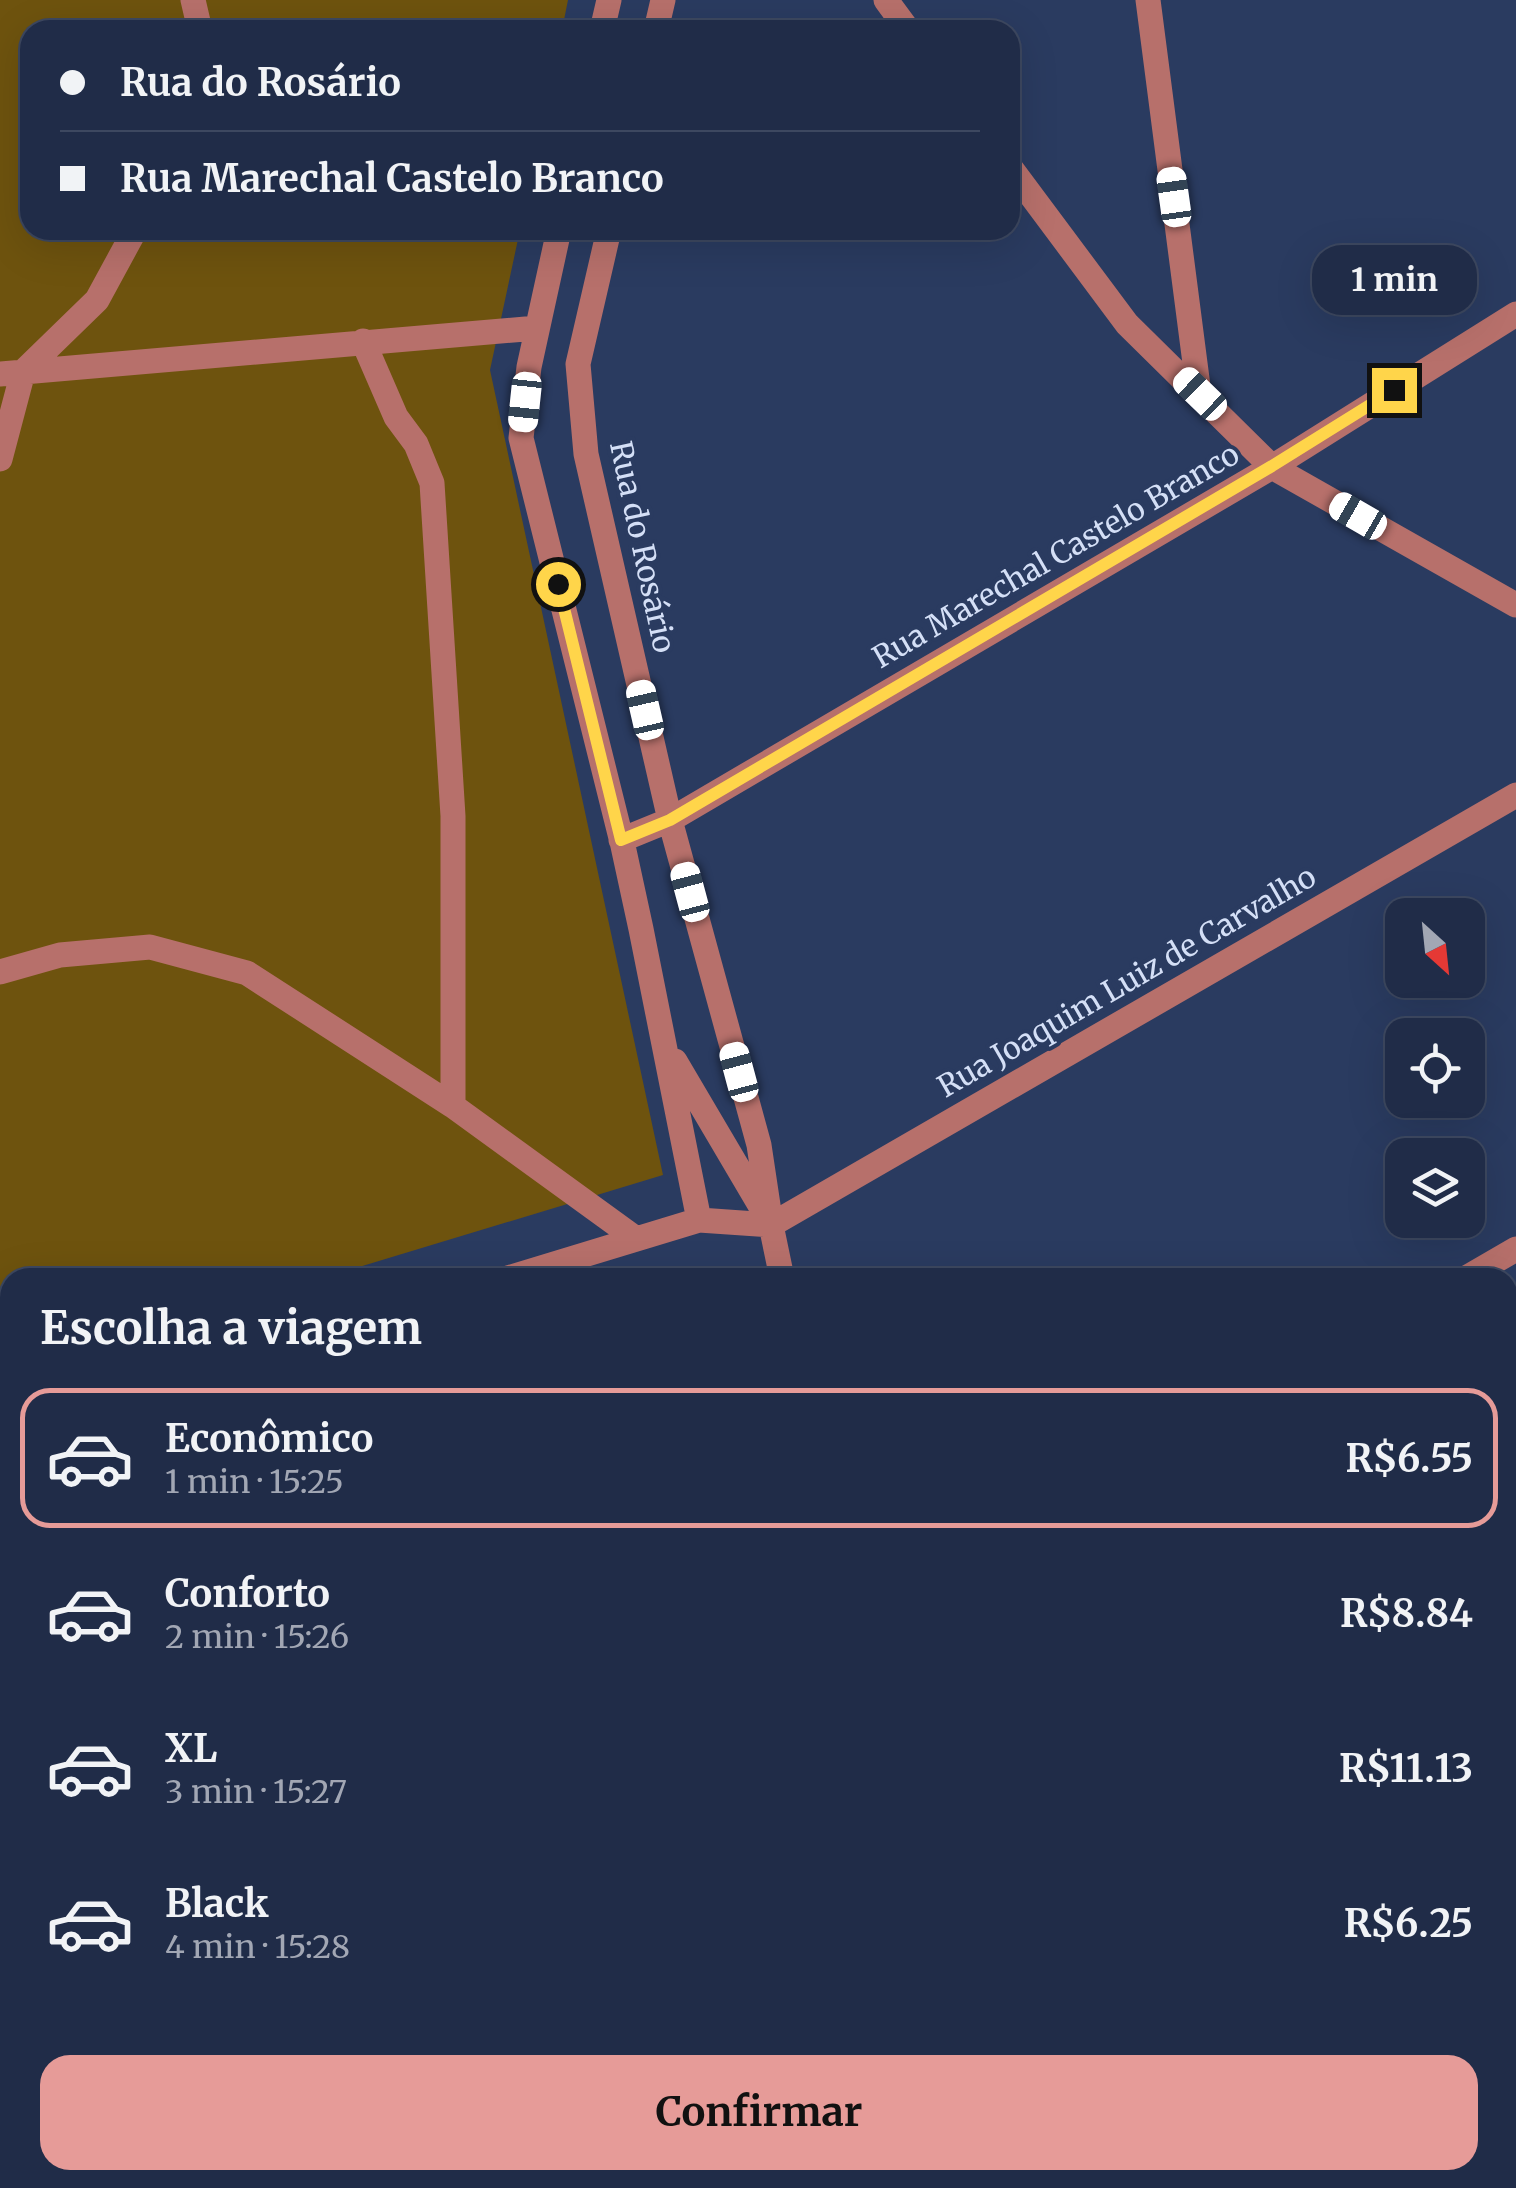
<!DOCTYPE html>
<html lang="pt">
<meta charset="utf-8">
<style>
body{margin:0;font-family:Merriweather,serif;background:#2d3852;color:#f1f3f6;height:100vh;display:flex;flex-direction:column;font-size:38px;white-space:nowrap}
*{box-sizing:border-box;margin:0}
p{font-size:32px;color:#a2a7b4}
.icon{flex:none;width:55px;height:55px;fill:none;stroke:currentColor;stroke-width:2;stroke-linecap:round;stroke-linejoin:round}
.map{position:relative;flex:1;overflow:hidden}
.details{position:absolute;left:0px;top:1268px;width:1518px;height:922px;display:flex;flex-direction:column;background:#202c48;border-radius:30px 30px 0 0;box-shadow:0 10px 40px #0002,0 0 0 2px #3d4860}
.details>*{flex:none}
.hud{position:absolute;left:20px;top:20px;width:1000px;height:220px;border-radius:30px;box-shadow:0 10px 40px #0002,0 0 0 2px #3d4860;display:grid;align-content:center;height:220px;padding:0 40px;background:#202c48}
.needle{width:65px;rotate:153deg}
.fabs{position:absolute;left:1385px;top:898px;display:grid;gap:20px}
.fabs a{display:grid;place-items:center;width:100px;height:100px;border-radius:20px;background:#202c48;box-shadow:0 10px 40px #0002,0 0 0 2px #3d4860;font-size:50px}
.end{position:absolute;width:45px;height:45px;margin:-22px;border:12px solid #ffd54a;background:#111;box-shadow:0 0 0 5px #111}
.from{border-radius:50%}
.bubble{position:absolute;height:70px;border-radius:30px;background:#202c48;box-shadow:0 10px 40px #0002,0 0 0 2px #3d4860;font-size:32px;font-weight:700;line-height:70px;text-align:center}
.car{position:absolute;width:30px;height:60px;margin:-30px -15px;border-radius:12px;box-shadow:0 0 8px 2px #0007;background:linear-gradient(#fff 24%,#345 0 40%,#fff 0 76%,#345 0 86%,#fff 0)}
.hud b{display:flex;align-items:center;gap:35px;height:95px;font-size:38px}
.hud b+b{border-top:2px solid #3d4860}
.hud i{width:25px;height:25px;background:#f1f3f6}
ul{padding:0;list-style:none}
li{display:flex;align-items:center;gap:30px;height:140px;margin:0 20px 15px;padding:0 20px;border:5px solid transparent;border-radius:30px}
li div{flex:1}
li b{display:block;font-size:38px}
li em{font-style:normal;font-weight:700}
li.on{border-color:#e69b98}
li>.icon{width:90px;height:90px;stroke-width:1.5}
h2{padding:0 40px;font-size:45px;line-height:120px}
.primary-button{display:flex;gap:20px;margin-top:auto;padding:20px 40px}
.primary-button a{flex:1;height:115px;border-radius:30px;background:#e69b98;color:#111;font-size:40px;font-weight:700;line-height:115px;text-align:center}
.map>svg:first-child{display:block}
</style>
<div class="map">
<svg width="1516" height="2188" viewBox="0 0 1516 2188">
<rect width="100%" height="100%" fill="#2a3b60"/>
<!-- green -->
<path fill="#6e530e" d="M0,0H568L562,30H30V230H520L490,370L663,1175L326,1277L10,1278V1358L0,1359Z"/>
<!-- forest -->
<path fill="#936e02" d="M10,1743V2180H973L956,2188H0V1746Z"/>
<!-- building -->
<path fill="#53527c" stroke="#73729f" stroke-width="2.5" d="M8,1601L10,1693L0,1694V1602Z"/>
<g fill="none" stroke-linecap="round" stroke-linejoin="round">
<!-- minor -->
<path stroke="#b7706b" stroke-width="25" d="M193,0L200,30
M886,0L908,30
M1148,0L1199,394
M602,30L609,0
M656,30L663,0
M1010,167L1127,324L1272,467L1516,605
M559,230L529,367L521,438L623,846L641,929L699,1220
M609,230L578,364L586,454L670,820L759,1145L771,1225L782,1278
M363,341L396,417L416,444L432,483L453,816V1106
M0,374L537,328
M0,459L23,372L97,300L135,230
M621,840L670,820L1272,467L1516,314
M0,972L60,955L150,947L247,973L453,1106L635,1238
M675,1061L764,1212
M771,1225L1516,795
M508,1278L699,1220L771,1225
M1466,1278L1516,1249
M0,1417L10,1416
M1508,1568L1516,1580
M1508,1731L1516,1726
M1508,1979L1516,1974
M993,2180L995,2188
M1190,2188L1202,2180"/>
</g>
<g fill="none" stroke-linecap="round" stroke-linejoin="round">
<!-- route -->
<path stroke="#ffd54a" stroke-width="12" d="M558,584L621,840L670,820L704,800L1272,466L1394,390"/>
</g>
<g text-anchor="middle" stroke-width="8" stroke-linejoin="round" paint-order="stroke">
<!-- street labels -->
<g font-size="30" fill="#d4dff6" stroke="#2a3b60">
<text transform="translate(642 547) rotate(78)" y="10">Rua do Rosário</text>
<text transform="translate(1056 556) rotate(-30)" y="10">Rua Marechal Castelo Branco</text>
<text transform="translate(1127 982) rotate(-30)" y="10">Rua Joaquim Luiz de Carvalho</text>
</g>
</g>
</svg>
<div class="fabs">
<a><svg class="needle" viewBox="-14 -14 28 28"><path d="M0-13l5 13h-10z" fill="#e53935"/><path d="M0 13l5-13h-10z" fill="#a2a7b4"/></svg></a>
<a><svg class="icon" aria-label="locate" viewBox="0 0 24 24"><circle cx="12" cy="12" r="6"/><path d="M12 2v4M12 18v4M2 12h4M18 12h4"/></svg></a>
<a><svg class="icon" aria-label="layers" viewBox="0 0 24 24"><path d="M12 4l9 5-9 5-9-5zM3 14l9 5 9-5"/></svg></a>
</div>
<i class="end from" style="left:558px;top:584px"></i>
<i class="end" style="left:1394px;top:390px"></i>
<div class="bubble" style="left:1312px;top:245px;width:165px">1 min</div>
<i class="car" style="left:1174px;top:197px;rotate:352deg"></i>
<i class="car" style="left:1200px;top:394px;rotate:314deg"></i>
<i class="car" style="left:525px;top:402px;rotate:186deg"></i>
<i class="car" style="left:1358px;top:516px;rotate:300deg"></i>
<i class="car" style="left:645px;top:710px;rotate:347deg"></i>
<i class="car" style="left:690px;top:892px;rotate:345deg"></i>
<i class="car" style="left:739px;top:1072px;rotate:345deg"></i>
<div class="hud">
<b><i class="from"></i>Rua do Rosário</b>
<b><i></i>Rua Marechal Castelo Branco</b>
</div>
<section class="details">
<h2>Escolha a viagem</h2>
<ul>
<li class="on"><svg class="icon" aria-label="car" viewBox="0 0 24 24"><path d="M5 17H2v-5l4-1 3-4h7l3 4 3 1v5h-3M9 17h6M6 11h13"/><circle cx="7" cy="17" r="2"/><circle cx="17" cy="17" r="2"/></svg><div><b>Econômico</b><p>1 min · 15:25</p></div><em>R$6.55</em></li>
<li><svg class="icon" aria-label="car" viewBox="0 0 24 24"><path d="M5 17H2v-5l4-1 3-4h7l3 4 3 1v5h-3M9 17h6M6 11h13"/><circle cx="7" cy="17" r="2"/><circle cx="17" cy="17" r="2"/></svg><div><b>Conforto</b><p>2 min · 15:26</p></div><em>R$8.84</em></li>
<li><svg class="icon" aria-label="car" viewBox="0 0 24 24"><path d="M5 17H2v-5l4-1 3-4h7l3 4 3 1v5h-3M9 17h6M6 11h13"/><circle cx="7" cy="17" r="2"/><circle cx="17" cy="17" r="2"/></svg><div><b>XL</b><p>3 min · 15:27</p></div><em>R$11.13</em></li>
<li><svg class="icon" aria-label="car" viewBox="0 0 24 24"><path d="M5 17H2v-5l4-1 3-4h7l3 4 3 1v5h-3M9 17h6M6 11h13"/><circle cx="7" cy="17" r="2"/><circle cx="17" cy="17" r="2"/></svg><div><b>Black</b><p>4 min · 15:28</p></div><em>R$6.25</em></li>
</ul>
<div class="primary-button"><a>Confirmar</a></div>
</section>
</div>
